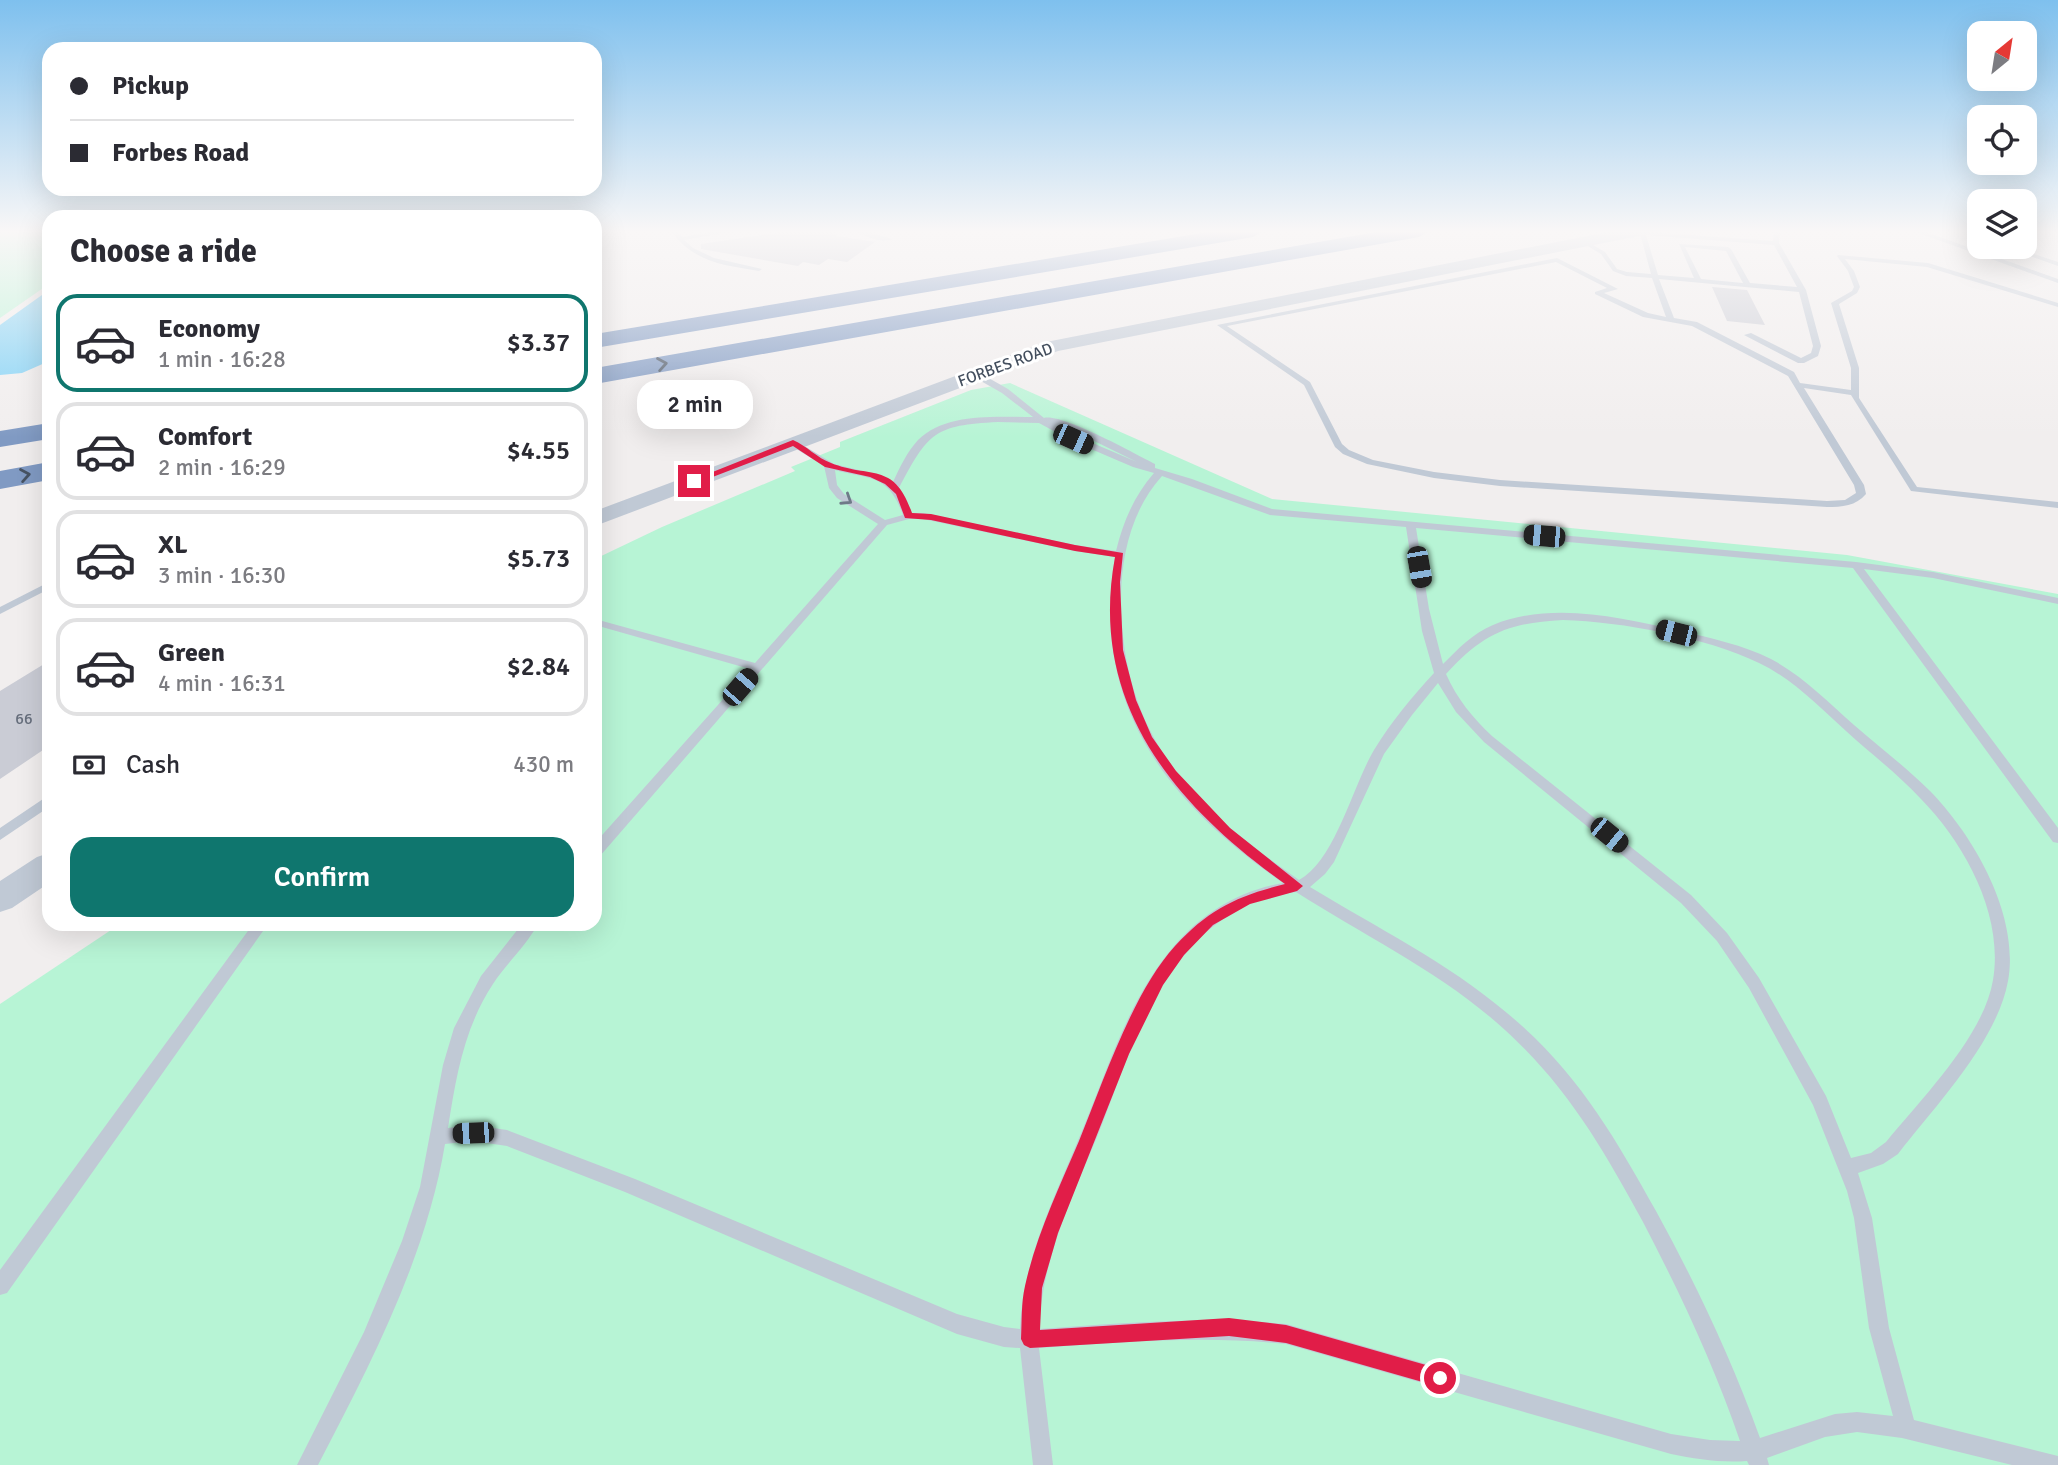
<!DOCTYPE html>
<meta charset="utf-8">
<style>
body{margin:0;font-family:Signika,sans-serif;background:#f7f7f7;color:#2b2b33;height:100vh;display:flex;flex-direction:column;font-size:26px;white-space:nowrap}
*{box-sizing:border-box;margin:0}
p{font-size:23px;color:#7c7c81}
.icon{flex:none;width:38px;height:38px;fill:none;stroke:currentColor;stroke-width:2;stroke-linecap:round;stroke-linejoin:round}
.map{position:relative;flex:1;overflow:hidden}
.panel{position:absolute;left:42px;top:210px;width:560px;height:721px;display:flex;flex-direction:column;background:#fff;border-radius:21px;box-shadow:0 7px 28px #0002}
.panel>*{flex:none}
.hud{position:absolute;left:42px;top:42px;width:560px;height:154px;border-radius:21px;box-shadow:0 7px 28px #0002;display:grid;align-content:center;height:154px;padding:0 28px;background:#fff}
.needle{width:46px;rotate:30deg}
.buttons{position:absolute;left:1967px;top:21px;display:grid;gap:14px}
.buttons a{display:grid;place-items:center;width:70px;height:70px;border-radius:14px;background:#fff;box-shadow:0 7px 28px #0002;font-size:35px}
.end{position:absolute;width:32px;height:32px;margin:-16px;border:9px solid #e11d48;background:#fff;box-shadow:0 0 0 4px #fff}
.from{border-radius:50%}
.bubble{position:absolute;height:49px;border-radius:21px;background:#fff;box-shadow:0 7px 28px #0002;font-size:23px;font-weight:600;line-height:49px;text-align:center}
.car{position:absolute;width:21px;height:42px;margin:-21px -10px;border-radius:9px;box-shadow:0 0 5px 2px #0007;background:linear-gradient(#222 24%,#8ab4d8 0 40%,#222 0 76%,#8ab4d8 0 86%,#222 0)}
.hud b{display:flex;align-items:center;gap:24px;height:66px;font-size:26px}
.hud b+b{border-top:2px solid #e1e1e2}
.hud i{width:18px;height:18px;background:#2b2b33}
ul{padding:0;list-style:none}
li{display:flex;align-items:center;gap:21px;height:98px;margin:0 14px 10px;padding:0 14px;border:4px solid #e1e1e2;border-radius:21px}
li div{flex:1}
li b{display:block;font-size:26px}
li em{font-style:normal;font-weight:600}
li.active{border-color:#0f766e}
li>.icon{width:63px;height:63px;stroke-width:1.5}
h2{padding:0 28px;font-size:32px;line-height:84px}
.pay{display:flex;align-items:center;gap:18px;height:77px;padding:0 28px;font-size:26px}
.pay p{margin-inline-start:auto}
.primary-button{display:flex;gap:14px;margin-top:auto;padding:14px 28px}
.primary-button a{flex:1;height:80px;border-radius:21px;background:#0f766e;color:#fff;font-size:28px;font-weight:600;line-height:80px;text-align:center}
.map>svg:first-child{display:block}
</style>
<div class="map">
<svg width="2058" height="1465" viewBox="0 0 2058 1465">
<rect width="100%" height="100%" fill="#f1eeee"/>
<!-- green -->
<path fill="#b7f4d5" d="M0,231H49V284L0,318Z
M1010,383L1272,499L1847,555L2058,594V1465H0V1004L120,924H595V559L662,527L795,471L791,467L840,447V442L971,390Z"/>
<!-- water -->
<path fill="#7fd1f6" d="M49,290V353L47,362L22,373L0,375V325Z"/>
<!-- building -->
<path fill="#caccd5" d="M790,231H833L837,236L875,242L847,262L828,259L819,265L803,262L798,266L701,249V244Z
M1712,287L1747,290L1765,325L1727,321Z
M49,661V746L0,779V691Z"/>
<g fill="none" stroke-linecap="round" stroke-linejoin="round">
<!-- service -->
<path fill="#c0c9d5" fill-rule="evenodd" d="M671,231H678L682,237L716,231H735L684,240L693,248L714,258L762,269L759,271C722,265 694,262 671,231Z
M857,231H865L892,239C882,243 866,238 857,231Z
M1635,231L1773,241L1774,231H1780L1779,243L1806,290L1821,346L1818,356L1804,363H1798L1744,335L1751,333L1801,358L1811,353L1813,346L1799,292L1659,279L1674,318L1697,322L1794,372L1800,383L1851,390V368L1831,303L1852,291L1854,287L1848,271L1837,256L1838,255L1928,263L2058,303V307L1927,267L1845,259L1854,271L1860,287L1857,293L1839,304L1859,368V398L1917,487L2058,502V508L1911,491L1851,395L1804,388L1864,485L1866,494C1856,506 1842,507 1827,507L1500,486L1434,478L1367,464L1343,454L1335,447L1304,385L1217,325L1557,258L1618,289L1604,293L1648,313L1666,317L1652,278L1626,276L1613,271L1601,254L1581,242L1586,241L1605,252L1617,269L1627,272L1651,274L1641,237ZM1646,235L1774,245L1797,287L1750,283L1731,249L1728,247L1679,244L1694,278L1658,275ZM1685,247L1726,251L1743,283L1701,279ZM1556,262L1607,288L1595,292V294L1643,317L1692,326L1788,376L1854,485L1856,493L1845,500L1827,501L1500,480L1434,472L1373,460L1349,450L1342,444L1310,382L1227,326Z
M1913,231H1923L2058,279V283Z
M1958,231H1969L1979,235V239Z
M2004,247H2013L2058,262V266Z
M972,372H978L1008,389L1044,418C1062,413 1135,454 1155,464V468L1192,479L1272,509L1856,562L1933,572L2058,598V604L1933,578L1864,569L2058,828V843L2053,842L1853,568L1416,528L1429,609L1443,664C1457,650 1473,633 1493,625C1552,601 1620,617 1680,631C1711,638 1743,645 1771,659C1803,676 1828,702 1854,725C1879,747 1906,767 1930,791C1974,836 2020,916 2008,981C1997,1042 1935,1106 1898,1154L1883,1164L1858,1173L1872,1218L1889,1328L1914,1420L2058,1456V1465H2012L1902,1438L1857,1432L1825,1437L1767,1458L1769,1465H1749L1747,1461C1721,1463 1696,1459 1671,1454L1286,1344C1203,1335 1122,1342 1039,1348L1053,1465H1033L1020,1348L1004,1347L957,1334L625,1192L507,1146L473,1141L445,1144C426,1258 371,1363 318,1465H297L364,1332L402,1241L420,1187L443,1065L454,1028L481,976L522,924H538C526,946 506,964 493,984C464,1028 456,1077 448,1128L473,1125L507,1130L635,1179L957,1314L1004,1327L1020,1329C1023,1256 1057,1193 1084,1126C1109,1065 1130,997 1174,946C1202,913 1240,890 1283,883C1168,803 1090,706 1115,557L1075,551L923,519H909L887,525L600,856L595,857V843L750,669L595,625V619L755,663L878,524L837,498L829,488L824,466L790,445V441H796L834,464L883,476L893,482C900,467 907,452 918,440C946,412 997,417 1033,417L1002,393L972,376ZM998,422L1039,423L1070,440L1133,467L1154,473C1134,496 1123,522 1116,551L1075,545L923,513H912L899,488C928,433 934,425 998,422ZM1055,425L1080,434L1137,462L1076,436ZM835,470C872,480 888,474 903,515L885,520L844,494L837,485ZM1162,476L1270,515L1406,527L1422,631L1434,673C1412,697 1391,722 1374,750C1353,785 1335,861 1299,880C1192,806 1122,737 1121,600C1121,555 1132,509 1162,476ZM1563,620C1623,622 1705,637 1759,663C1793,679 1819,707 1846,731C1871,754 1898,774 1921,799C1965,844 2004,915 1993,980C1984,1036 1921,1099 1886,1142L1871,1153L1851,1158L1826,1096L1759,978L1727,933L1691,895L1492,736C1473,718 1457,699 1446,674C1484,633 1508,623 1563,620ZM1438,683L1456,712L1484,742L1681,903L1717,941L1749,988L1813,1105L1847,1191L1854,1218L1869,1328L1893,1416L1857,1412L1835,1414L1760,1438C1732,1360 1696,1284 1656,1211C1613,1134 1576,1070 1507,1013C1447,962 1377,928 1310,887L1325,874L1334,862L1384,754L1412,715ZM1296,892C1363,935 1435,969 1496,1022C1564,1081 1601,1145 1643,1222C1680,1293 1714,1365 1740,1441L1710,1440L1671,1434L1286,1324C1203,1316 1122,1323 1039,1329C1042,1259 1071,1200 1097,1137C1124,1070 1145,993 1198,940C1216,922 1240,906 1264,898C1275,895 1285,894 1296,892Z
M49,582V589L0,614V607Z
M49,795V807L0,840V828Z
M253,924H268L7,1293L0,1295V1270Z"/>
<!-- tertiary -->
<path fill="#c0c9d5" fill-rule="evenodd" d="M1613,231H1646L1639,236L1058,351L595,526V511L1046,342Z
M49,853V883L12,908L0,912V881L37,857Z"/>
<!-- motorway -->
<path fill="#809ac3" fill-rule="evenodd" d="M1214,231H1263L1253,237L595,348V334Z
M1382,231H1429L1419,237L595,384V368Z
M49,423V439L0,447V431Z
M49,462V480L0,489V471Z"/>
</g>
<!-- one-way arrows -->
<defs><path id="oneway-chevron" d="M-2-3.5L2.5 0L-2 3.5" fill="none" stroke-width="1.6" stroke-linecap="round" stroke-linejoin="round" transform="scale(1.75)"/></defs>
<g stroke="#475363">
<use href="#oneway-chevron" transform="translate(662 364) rotate(-10)"/>
<use href="#oneway-chevron" transform="translate(25 475) rotate(-10)"/>
</g>
<use stroke="#6f7a88" href="#oneway-chevron" transform="translate(847 500) rotate(33)"/>
<!-- sky -->
<linearGradient id="sky" x2="0" y2="1"><stop stop-color="#7ec0ee"/><stop offset="0.53" stop-color="#f9f7f7"/><stop offset="1" stop-color="#f9f7f7" stop-opacity="0"/></linearGradient>
<rect width="2058" height="437" fill="url(#sky)"/>
<!-- route -->
<path fill="#e11d48" d="M793,440C807,446 817,458 831,463C871,479 894,461 912,513L931,514L1075,545L1123,553L1120,582L1123,650L1136,700L1152,737L1176,771L1230,828L1303,886L1297,891L1250,904L1213,925L1184,955L1163,985L1129,1054L1058,1233L1042,1288L1040,1330L1229,1318L1286,1325L1447,1371L1449,1378L1447,1384L1440,1387L1286,1343L1229,1336L1030,1348L1024,1345L1021,1339C1022,1322 1021,1303 1025,1286C1036,1236 1059,1188 1079,1141C1103,1082 1133,992 1175,946C1209,909 1237,896 1285,884C1173,804 1088,703 1115,557L1075,551L931,520L905,518L896,494L885,484L870,477L825,467L793,446L697,483L690,481Z"/>
<g text-anchor="middle" stroke-width="6" stroke-linejoin="round" paint-order="stroke">
<!-- far-street labels -->
<g font-size="16" fill="#444f5e" stroke="#fff">
<text transform="translate(1005 364) rotate(-20)" y="6">FORBES ROAD</text>
</g>
<!-- number labels -->
<g font-size="16" fill="#666e7c">
<text x="24" y="724">66</text>
</g>
</g>
</svg>
<div class="buttons">
<a><svg class="needle" viewBox="-14 -14 28 28"><path d="M0-13l5 13h-10z" fill="#e53935"/><path d="M0 13l5-13h-10z" fill="#7c7c81"/></svg></a>
<a><svg class="icon" aria-label="locate" viewBox="0 0 24 24"><circle cx="12" cy="12" r="6"/><path d="M12 2v4M12 18v4M2 12h4M18 12h4"/></svg></a>
<a><svg class="icon" aria-label="layers" viewBox="0 0 24 24"><path d="M12 4l9 5-9 5-9-5zM3 14l9 5 9-5"/></svg></a>
</div>
<i class="end from" style="left:1440px;top:1378px"></i>
<i class="end" style="left:694px;top:481px"></i>
<div class="bubble" style="left:637px;top:380px;width:116px">2 min</div>
<i class="car" style="left:1073px;top:439px;rotate:114deg"></i>
<i class="car" style="left:1544px;top:536px;rotate:275deg"></i>
<i class="car" style="left:1419px;top:567px;rotate:170deg"></i>
<i class="car" style="left:1676px;top:633px;rotate:284deg"></i>
<i class="car" style="left:740px;top:687px;rotate:41deg"></i>
<i class="car" style="left:1609px;top:835px;rotate:129deg"></i>
<i class="car" style="left:473px;top:1133px;rotate:268deg"></i>
<div class="hud">
<b><i class="from"></i>Pickup</b>
<b><i></i>Forbes Road</b>
</div>
<section class="panel">
<h2>Choose a ride</h2>
<ul>
<li class="active"><svg class="icon" aria-label="car" viewBox="0 0 24 24"><path d="M5 17H2v-5l4-1 3-4h7l3 4 3 1v5h-3M9 17h6M6 11h13"/><circle cx="7" cy="17" r="2"/><circle cx="17" cy="17" r="2"/></svg><div><b>Economy</b><p>1 min · 16:28</p></div><em>$3.37</em></li>
<li><svg class="icon" aria-label="car" viewBox="0 0 24 24"><path d="M5 17H2v-5l4-1 3-4h7l3 4 3 1v5h-3M9 17h6M6 11h13"/><circle cx="7" cy="17" r="2"/><circle cx="17" cy="17" r="2"/></svg><div><b>Comfort</b><p>2 min · 16:29</p></div><em>$4.55</em></li>
<li><svg class="icon" aria-label="car" viewBox="0 0 24 24"><path d="M5 17H2v-5l4-1 3-4h7l3 4 3 1v5h-3M9 17h6M6 11h13"/><circle cx="7" cy="17" r="2"/><circle cx="17" cy="17" r="2"/></svg><div><b>XL</b><p>3 min · 16:30</p></div><em>$5.73</em></li>
<li><svg class="icon" aria-label="car" viewBox="0 0 24 24"><path d="M5 17H2v-5l4-1 3-4h7l3 4 3 1v5h-3M9 17h6M6 11h13"/><circle cx="7" cy="17" r="2"/><circle cx="17" cy="17" r="2"/></svg><div><b>Green</b><p>4 min · 16:31</p></div><em>$2.84</em></li>
</ul>
<div class="pay"><svg class="icon" aria-label="cash" viewBox="0 0 24 24"><path d="M3 7h18v10H3z"/><circle cx="12" cy="12" r="2"/></svg>Cash<p>430 m</p></div>
<div class="primary-button"><a>Confirm</a></div>
</section>
</div>
